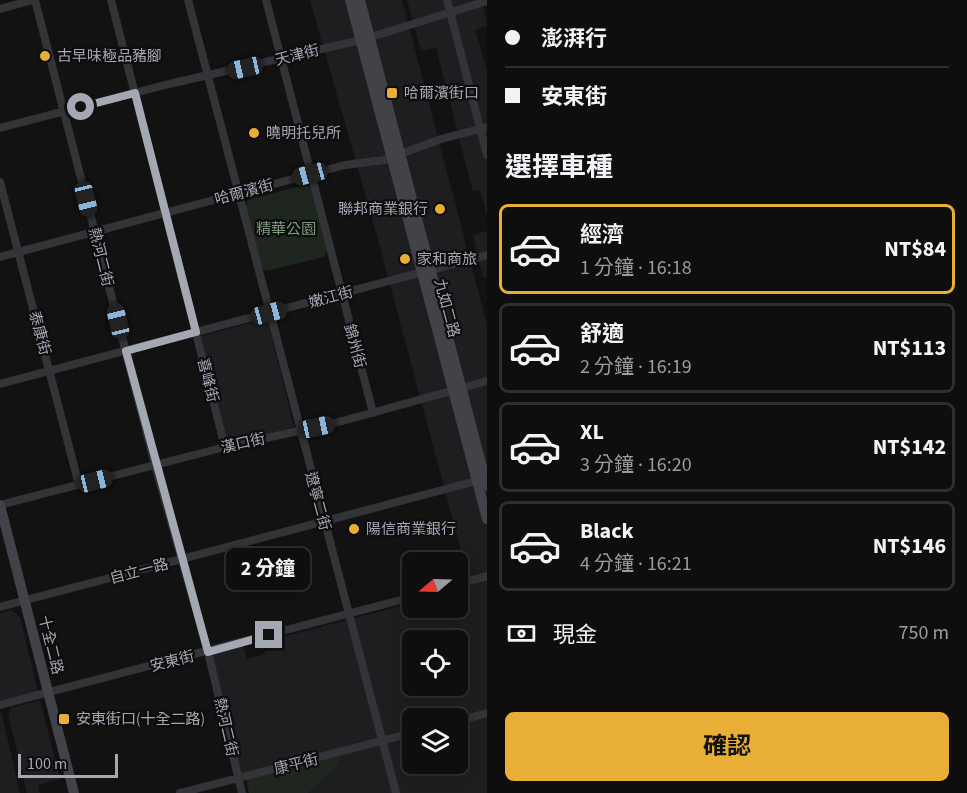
<!DOCTYPE html>
<html lang="zh-TW">
<meta charset="utf-8">
<style>
body{margin:0;font-family:"Source Sans 3","Noto Sans TC",sans-serif;background:#1c1c1c;color:#f1f3f6;height:100vh;display:flex;flex-direction:column;font-size:22px;white-space:nowrap}
*{box-sizing:border-box;margin:0}
p{font-size:20px;color:#9b9c9e}
.icon{flex:none;width:33px;height:33px;fill:none;stroke:currentColor;stroke-width:2;stroke-linecap:round;stroke-linejoin:round}
.map{position:relative;flex:1;overflow:hidden}
.sheet{display:flex;flex-direction:column;background:#0e0e0e;width:480px}
.sheet>*{flex:none}
.banner{display:grid;align-content:center;height:132px;padding:0 18px;background:#0e0e0e}
.needle{width:39px;rotate:251deg}
.buttons{position:absolute;left:402px;top:552px;display:grid;gap:12px}
.buttons a{display:grid;place-items:center;width:66px;height:66px;border-radius:9px;background:#0e0e0e;box-shadow:0 3px 15px #0003,0 0 0 2px #2e2e2e;font-size:30px}
.scale{position:absolute;left:18px;bottom:15px;width:100px;box-sizing:border-box;padding-left:6px;border:3px solid #a4a8b3;border-top:0;font-size:16px;line-height:21px;white-space:nowrap;color:#a4a8b3;-webkit-text-stroke:4px #0d0d0e;paint-order:stroke}
.end{position:absolute;width:27px;height:27px;margin:-14px;border:8px solid #a4a8b3;background:#111;box-shadow:0 0 0 3px #111}
.from{border-radius:50%}
.bubble{position:absolute;height:42px;border-radius:9px;background:#0e0e0e;box-shadow:0 3px 15px #0003,0 0 0 2px #2e2e2e;font-size:20px;font-weight:700;line-height:42px;text-align:center}
.car{position:absolute;width:18px;height:36px;margin:-18px -9px;border-radius:8px;box-shadow:0 0 4px 2px #0007;background:linear-gradient(#222 24%,#8ab4d8 0 40%,#222 0 76%,#8ab4d8 0 86%,#222 0)}
.banner b{display:flex;align-items:center;gap:21px;height:57px;font-size:22px}
.banner b+b{border-top:2px solid #2e2e2e}
.banner i{width:15px;height:15px;background:#f1f3f6}
ul{padding:0;list-style:none}
li{display:flex;align-items:center;gap:18px;height:90px;margin:0 12px 9px;padding:0 6px;border:3px solid #2e2e2e;border-radius:9px}
li div{flex:1}
li b{display:block;font-size:22px}
li em{font-style:normal;font-weight:700}
li.active{border-color:#e8ae35}
li>.icon{width:54px;height:54px;stroke-width:1.5}
h2{padding:0 18px;font-size:27px;line-height:72px}
.pay{display:flex;align-items:center;gap:15px;height:66px;padding:0 18px;font-size:22px}
.pay p{margin-inline-start:auto}
.cta{display:flex;gap:12px;margin-top:auto;padding:12px 18px}
.cta a{flex:1;height:69px;border-radius:9px;background:#e8ae35;color:#111;font-size:24px;font-weight:700;line-height:69px;text-align:center}
main{display:flex;flex:1;min-height:0}
.map>svg:first-child{display:block}
</style>
<main>
<div class="map">
<svg width="487" height="793" viewBox="0 0 487 793">
<rect width="100%" height="100%" fill="#121213"/>
<!-- built -->
<path fill="#1e1e20" fill-rule="evenodd" d="M310,0H402L487,325V793H308L340,764L338,756L242,779L211,655L243,646L247,659L265,654L263,642L412,603V608H458V592L471,588L379,243ZM412,640H458V686H412ZM412,718H458V764H412Z
M407,0H482L487,26L475,30L487,70V216L480,190L473,192L436,48L421,51Z
M487,231V277L483,278L473,235Z
M267,319L294,427L228,444L201,336Z
M11,610L20,617L38,692L0,702V613Z
M40,700L60,779L38,785L40,793H27L8,714L11,708Z
M0,711H1L20,793H0Z"/>
<!-- green -->
<path fill="#1e261f" d="M304,185L310,187L327,251L324,257L266,271L261,268L245,207L248,200Z
M338,756L340,764L308,793H249L246,778Z"/>
<g fill="none" stroke-linecap="round" stroke-linejoin="round">
<!-- street -->
<path stroke="#333438" stroke-width="8" d="M35,0L155,465L208,652L242,793
M111,0L225,447
M188,0L396,793
M266,0L373,413
M447,0L487,155
M0,9L33,0
M0,128L169,84L361,40L487,1
M0,182L79,485
M0,257L345,165L384,160L441,139L487,127
M0,384L487,255
M0,505L225,447L335,423L487,381
M458,584L487,576
M0,607L480,480
M0,705L412,597
M458,721L487,713
M180,793L412,733"/>
<!-- secondary -->
<path stroke="#414348" stroke-width="10" d="M350,0L487,519
M360,0L487,486
M0,505L74,793"/>
</g>
<g fill="none" stroke-linecap="round" stroke-linejoin="round">
<!-- route -->
<path stroke="#a4a8b3" stroke-width="8" d="M81,107L135,93L196,332L126,351L208,652L269,635"/>
</g>
<!-- markers -->
<g fill="#e8ae35" stroke="#0d0d0e" stroke-width="2">
<circle cx="45" cy="56" r="6"/>
<rect x="386" y="87" width="12" height="12" rx="3"/>
<circle cx="254" cy="133" r="6"/>
<circle cx="440" cy="209" r="6"/>
<circle cx="405" cy="259" r="6"/>
<circle cx="354" cy="529" r="6"/>
<rect x="58" y="713" width="12" height="12" rx="3"/>
</g>
<g text-anchor="middle" stroke-width="4.5" stroke-linejoin="round" paint-order="stroke">
<!-- street labels -->
<g font-size="15" fill="#a4a8b3" stroke="#0d0d0e">
<text transform="translate(297 55) rotate(-14)" y="5">天津街</text>
<text transform="translate(244 192) rotate(-15)" y="5">哈爾濱街</text>
<text transform="translate(101 257) rotate(76)" y="5">熱河二街</text>
<text transform="translate(331 297) rotate(-15)" y="5">嫩江街</text>
<text transform="translate(447 308) rotate(75)" y="5">九如二路</text>
<text transform="translate(40 333) rotate(75)" y="5">泰康街</text>
<text transform="translate(355 346) rotate(75)" y="5">錦州街</text>
<text transform="translate(208 380) rotate(76)" y="5">喜峰街</text>
<text transform="translate(243 443) rotate(-13)" y="5">漢口街</text>
<text transform="translate(318 501) rotate(75)" y="5">遼寧二街</text>
<text transform="translate(139 571) rotate(-15)" y="5">自立一路</text>
<text transform="translate(51 645) rotate(76)" y="5">十全二路</text>
<text transform="translate(172 661) rotate(-14)" y="5">安東街</text>
<text transform="translate(226 727) rotate(77)" y="5">熱河二街</text>
<text transform="translate(296 764) rotate(-14)" y="5">康平街</text>
</g>
<!-- poi labels -->
<g font-size="15" fill="#a4a8b3" stroke="#0d0d0e" text-anchor="start">
<text x="57" y="61">古早味極品豬腳</text>
<text x="404" y="98">哈爾濱街口</text>
<text x="266" y="138">曉明托兒所</text>
<text x="428" y="214" text-anchor="end">聯邦商業銀行</text>
<text x="417" y="264">家和商旅</text>
<text x="366" y="534">陽信商業銀行</text>
<text x="76" y="724">安東街口(十全二路)</text>
</g>
<!-- park labels -->
<g font-size="15" fill="#7c9e7e" stroke="#0d0d0e">
<text x="286" y="234">精華公園</text>
</g>
</g>
</svg>
<div class="buttons">
<a><svg class="needle" viewBox="-14 -14 28 28"><path d="M0-13l5 13h-10z" fill="#e53935"/><path d="M0 13l5-13h-10z" fill="#9b9c9e"/></svg></a>
<a><svg class="icon" aria-label="locate" viewBox="0 0 24 24"><circle cx="12" cy="12" r="6"/><path d="M12 2v4M12 18v4M2 12h4M18 12h4"/></svg></a>
<a><svg class="icon" aria-label="layers" viewBox="0 0 24 24"><path d="M12 4l9 5-9 5-9-5zM3 14l9 5 9-5"/></svg></a>
</div>
<div class="scale">100 m</div>
<i class="end from" style="left:81px;top:107px"></i>
<i class="end" style="left:269px;top:635px"></i>
<div class="bubble" style="left:226px;top:548px;width:84px">2 分鐘</div>
<i class="car" style="left:245px;top:68px;rotate:257deg"></i>
<i class="car" style="left:310px;top:174px;rotate:255deg"></i>
<i class="car" style="left:86px;top:199px;rotate:166deg"></i>
<i class="car" style="left:269px;top:313px;rotate:75deg"></i>
<i class="car" style="left:118px;top:321px;rotate:346deg"></i>
<i class="car" style="left:317px;top:427px;rotate:78deg"></i>
<i class="car" style="left:95px;top:481px;rotate:76deg"></i>
</div>
<section class="sheet">
<div class="banner">
<b><i class="from"></i>澎湃行</b>
<b><i></i>安東街</b>
</div>
<h2>選擇車種</h2>
<ul>
<li class="active"><svg class="icon" aria-label="car" viewBox="0 0 24 24"><path d="M5 17H2v-5l4-1 3-4h7l3 4 3 1v5h-3M9 17h6M6 11h13"/><circle cx="7" cy="17" r="2"/><circle cx="17" cy="17" r="2"/></svg><div><b>經濟</b><p>1 分鐘 · 16:18</p></div><em>NT$84</em></li>
<li><svg class="icon" aria-label="car" viewBox="0 0 24 24"><path d="M5 17H2v-5l4-1 3-4h7l3 4 3 1v5h-3M9 17h6M6 11h13"/><circle cx="7" cy="17" r="2"/><circle cx="17" cy="17" r="2"/></svg><div><b>舒適</b><p>2 分鐘 · 16:19</p></div><em>NT$113</em></li>
<li><svg class="icon" aria-label="car" viewBox="0 0 24 24"><path d="M5 17H2v-5l4-1 3-4h7l3 4 3 1v5h-3M9 17h6M6 11h13"/><circle cx="7" cy="17" r="2"/><circle cx="17" cy="17" r="2"/></svg><div><b>XL</b><p>3 分鐘 · 16:20</p></div><em>NT$142</em></li>
<li><svg class="icon" aria-label="car" viewBox="0 0 24 24"><path d="M5 17H2v-5l4-1 3-4h7l3 4 3 1v5h-3M9 17h6M6 11h13"/><circle cx="7" cy="17" r="2"/><circle cx="17" cy="17" r="2"/></svg><div><b>Black</b><p>4 分鐘 · 16:21</p></div><em>NT$146</em></li>
</ul>
<div class="pay"><svg class="icon" aria-label="cash" viewBox="0 0 24 24"><path d="M3 7h18v10H3z"/><circle cx="12" cy="12" r="2"/></svg>現金<p>750 m</p></div>
<div class="cta"><a>確認</a></div>
</section>
</main>
